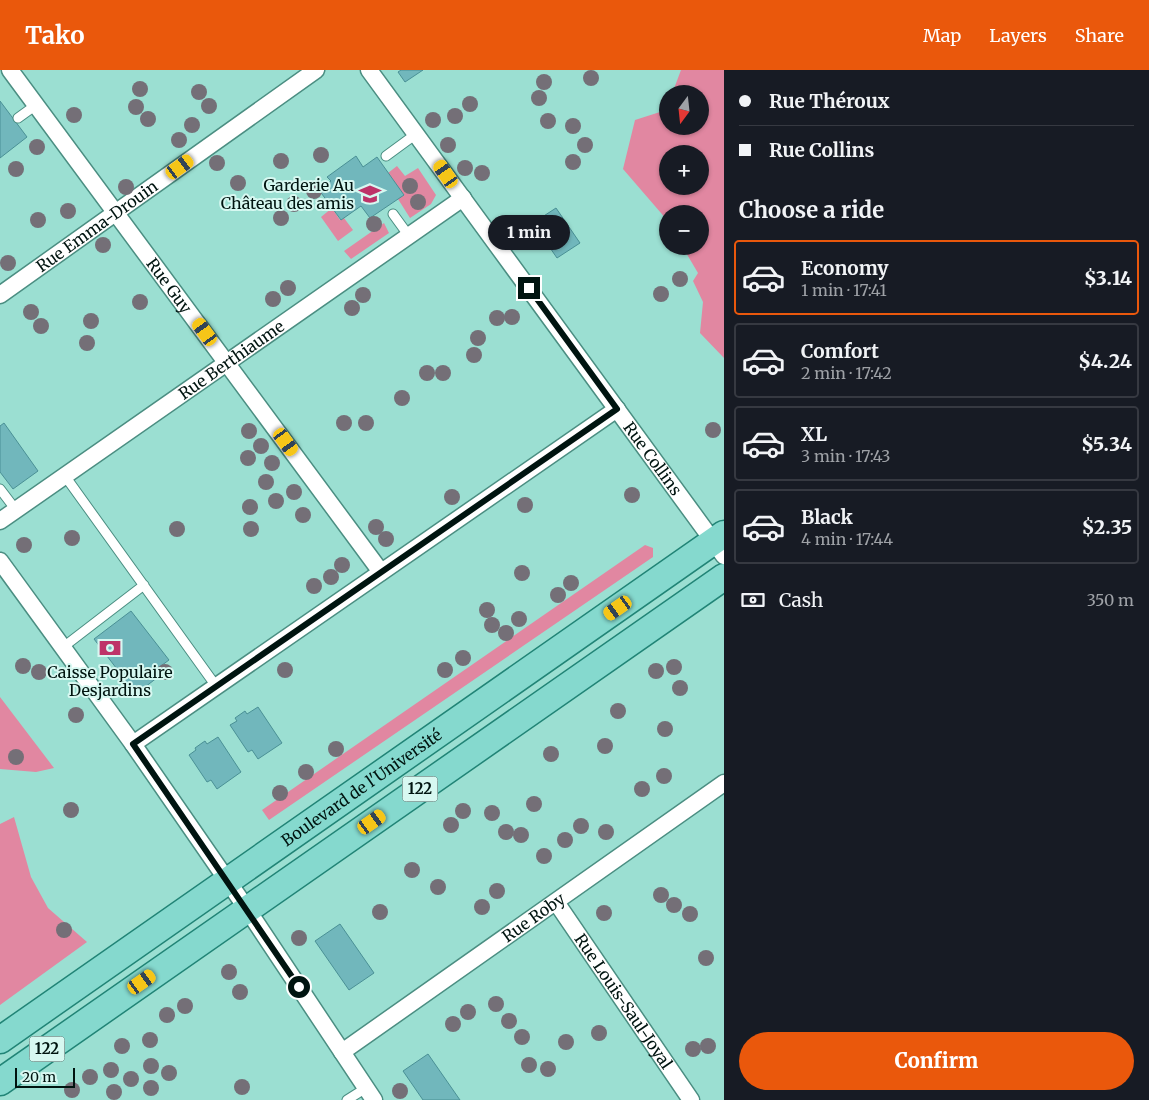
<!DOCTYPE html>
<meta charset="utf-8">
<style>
body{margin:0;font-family:Merriweather,serif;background:#20242c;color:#f1f3f6;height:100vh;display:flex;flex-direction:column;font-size:19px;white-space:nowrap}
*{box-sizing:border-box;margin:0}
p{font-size:16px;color:#9ea1a6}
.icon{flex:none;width:28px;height:28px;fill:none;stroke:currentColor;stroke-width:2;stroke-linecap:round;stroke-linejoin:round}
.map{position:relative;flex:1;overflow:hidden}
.panel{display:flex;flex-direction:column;background:#171b24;width:425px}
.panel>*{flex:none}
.top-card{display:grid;align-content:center;height:110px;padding:0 15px;background:#171b24}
.needle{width:32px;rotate:195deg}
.buttons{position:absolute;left:659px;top:15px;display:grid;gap:10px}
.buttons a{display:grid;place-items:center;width:50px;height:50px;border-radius:50%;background:#171b24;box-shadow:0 1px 4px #0004;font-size:25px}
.scale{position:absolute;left:15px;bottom:12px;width:60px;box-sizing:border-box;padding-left:5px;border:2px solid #001410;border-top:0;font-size:14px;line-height:18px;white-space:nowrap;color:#001410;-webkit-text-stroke:4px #d7f8f1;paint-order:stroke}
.end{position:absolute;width:22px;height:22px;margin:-11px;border:6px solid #001410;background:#fff;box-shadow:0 0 0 2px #fff}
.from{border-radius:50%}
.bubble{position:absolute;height:35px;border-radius:18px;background:#171b24;box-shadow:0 1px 4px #0004;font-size:16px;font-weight:800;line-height:35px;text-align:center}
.car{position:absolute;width:15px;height:30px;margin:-15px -8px;border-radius:6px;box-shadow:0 0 4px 1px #0007;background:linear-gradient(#f5c518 24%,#345 0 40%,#f5c518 0 76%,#345 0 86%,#f5c518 0)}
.top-card b{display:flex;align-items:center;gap:18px;height:48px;font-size:19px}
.top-card b+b{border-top:1px solid #363941}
.top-card i{width:12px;height:12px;background:#f1f3f6}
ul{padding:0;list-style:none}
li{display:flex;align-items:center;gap:15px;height:75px;margin:0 10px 8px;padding:0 5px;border:2px solid #363941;border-radius:5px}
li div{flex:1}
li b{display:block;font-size:19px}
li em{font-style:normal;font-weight:800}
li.current{border-color:#ea580c}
li>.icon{width:45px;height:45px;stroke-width:1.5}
h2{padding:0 15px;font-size:22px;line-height:60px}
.pay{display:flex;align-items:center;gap:12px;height:55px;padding:0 15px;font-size:19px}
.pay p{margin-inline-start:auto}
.primary-button{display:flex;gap:10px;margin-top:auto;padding:10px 15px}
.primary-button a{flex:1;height:58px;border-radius:30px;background:#ea580c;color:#fff;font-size:20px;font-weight:800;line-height:58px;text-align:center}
header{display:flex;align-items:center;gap:30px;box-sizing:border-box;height:70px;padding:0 25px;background:#ea580c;color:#fff}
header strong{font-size:24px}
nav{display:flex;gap:28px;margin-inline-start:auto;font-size:18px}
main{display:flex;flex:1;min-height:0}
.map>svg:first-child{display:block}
</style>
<header>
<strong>Tako</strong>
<nav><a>Map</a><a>Layers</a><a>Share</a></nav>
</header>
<main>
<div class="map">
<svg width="724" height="1030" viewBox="0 0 724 1030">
<rect width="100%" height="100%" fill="#9bdfd2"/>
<!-- green -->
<path fill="#e187a1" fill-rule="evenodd" d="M681,0H724V288L700,263L703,232L693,211L698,203L682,176H700V144H668L667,150L623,99L635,50L660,42L667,32L668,56H700V24H672ZM668,84H700V116H668Z
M397,96L405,106L418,98L436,125L431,134L410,148L398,129L403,125L388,103Z
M332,138L340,150L344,148L353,160L338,171L321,147Z
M384,153L389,163L351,189L344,181Z
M645,475L653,478V487L269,750L262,740Z
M0,627L54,698L36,702L0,699Z
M14,747L31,807L48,838L87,872L0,935V754Z"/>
<!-- building -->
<path fill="#71b7bc" stroke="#4a9095" d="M401,0H423L405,12L398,2Z
M0,31L27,67L0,88Z
M356,86L363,97L377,87L404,125L370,148L361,136L341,150L319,120L331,111L327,107Z
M556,138L580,173L557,188L533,153Z
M4,353L38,401L13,419L0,402V356Z
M131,541L169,590L154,601L158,607L136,624L94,569Z
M258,637L282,673L258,689L252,680L248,682L230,655L237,651L235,648L245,641L247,644Z
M218,667L241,702L217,719L211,710L207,712L189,685L196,680L195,678L202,673L205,671L207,674Z
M340,854L374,903L349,920L315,871Z
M428,984L460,1030H423L403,1001Z"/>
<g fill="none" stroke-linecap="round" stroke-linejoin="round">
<!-- lane casing -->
<g stroke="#4b8e82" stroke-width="11">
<path id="lane" d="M18,48L36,35
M386,86L416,64
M393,144L409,166
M65,406L216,616
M0,419L16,440
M62,578L144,515
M347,1030L366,1018"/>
</g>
<!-- street casing -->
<g stroke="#4b8e82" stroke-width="19">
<g id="street">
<path id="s1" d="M10,0L381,502"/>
<path id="s2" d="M369,0L724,486"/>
<path id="s3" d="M0,225L316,0"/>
<path id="s4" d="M0,451L463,128"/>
<path d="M0,491L133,674L247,839L374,1030"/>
<path d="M133,674L617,339"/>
<path id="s5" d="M556,832L691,1030"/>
<path id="s6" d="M342,982L724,713"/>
</g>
</g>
<!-- primary casing -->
<g stroke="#218476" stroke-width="29">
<g id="primary">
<path id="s7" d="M0,970L724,464"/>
<path d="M0,1012L724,507"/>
</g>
</g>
<!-- lane -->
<use href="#lane" stroke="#fff" stroke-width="9"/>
<!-- street -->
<use href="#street" stroke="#fff" stroke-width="16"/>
<!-- primary -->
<use href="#primary" stroke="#85d9ce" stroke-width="26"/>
</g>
<!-- trees -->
<g fill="#746f77">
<circle cx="591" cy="8" r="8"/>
<circle cx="544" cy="12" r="8"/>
<circle cx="140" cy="19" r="8"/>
<circle cx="199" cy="22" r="8"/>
<circle cx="539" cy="28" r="8"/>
<circle cx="470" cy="34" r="8"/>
<circle cx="209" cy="36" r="8"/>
<circle cx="136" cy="37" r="8"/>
<circle cx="74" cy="45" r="8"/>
<circle cx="455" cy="46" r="8"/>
<circle cx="148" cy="49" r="8"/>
<circle cx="433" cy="50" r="8"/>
<circle cx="548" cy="51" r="8"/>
<circle cx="192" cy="55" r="8"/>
<circle cx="573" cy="56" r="8"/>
<circle cx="179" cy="70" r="8"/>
<circle cx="448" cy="75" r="8"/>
<circle cx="585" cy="75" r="8"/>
<circle cx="37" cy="77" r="8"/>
<circle cx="321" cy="85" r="8"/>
<circle cx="281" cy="91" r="8"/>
<circle cx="573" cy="92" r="8"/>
<circle cx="217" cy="93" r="8"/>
<circle cx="465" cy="98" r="8"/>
<circle cx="16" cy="99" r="8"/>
<circle cx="482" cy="103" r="8"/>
<circle cx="238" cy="113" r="8"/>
<circle cx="410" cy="116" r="8"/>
<circle cx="126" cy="117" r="8"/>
<circle cx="314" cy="121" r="8"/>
<circle cx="418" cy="132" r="8"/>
<circle cx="294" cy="134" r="8"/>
<circle cx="68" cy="141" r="8"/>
<circle cx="281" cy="148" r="8"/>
<circle cx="38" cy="150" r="8"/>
<circle cx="374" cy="154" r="8"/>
<circle cx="103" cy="175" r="8"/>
<circle cx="8" cy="193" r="8"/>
<circle cx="680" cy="209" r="8"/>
<circle cx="288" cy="218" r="8"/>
<circle cx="661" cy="224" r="8"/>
<circle cx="363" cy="225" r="8"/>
<circle cx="273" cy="229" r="8"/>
<circle cx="140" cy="232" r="8"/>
<circle cx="352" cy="238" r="8"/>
<circle cx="31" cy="242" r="8"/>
<circle cx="512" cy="247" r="8"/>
<circle cx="497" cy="248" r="8"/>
<circle cx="91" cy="251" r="8"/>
<circle cx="41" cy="256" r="8"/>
<circle cx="478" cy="268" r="8"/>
<circle cx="87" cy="273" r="8"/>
<circle cx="474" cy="285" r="8"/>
<circle cx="427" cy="303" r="8"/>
<circle cx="443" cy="303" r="8"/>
<circle cx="402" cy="328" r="8"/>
<circle cx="344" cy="353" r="8"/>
<circle cx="366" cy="353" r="8"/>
<circle cx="713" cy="360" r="8"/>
<circle cx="249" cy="361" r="8"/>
<circle cx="261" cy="376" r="8"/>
<circle cx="248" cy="388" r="8"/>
<circle cx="272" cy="393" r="8"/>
<circle cx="266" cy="412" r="8"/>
<circle cx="294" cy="422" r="8"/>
<circle cx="632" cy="425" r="8"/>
<circle cx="452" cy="427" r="8"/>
<circle cx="276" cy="431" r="8"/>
<circle cx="525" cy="435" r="8"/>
<circle cx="250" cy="437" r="8"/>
<circle cx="303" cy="445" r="8"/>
<circle cx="376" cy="457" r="8"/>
<circle cx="177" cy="459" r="8"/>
<circle cx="251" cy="459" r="8"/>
<circle cx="72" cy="468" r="8"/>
<circle cx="386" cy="469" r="8"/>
<circle cx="24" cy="475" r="8"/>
<circle cx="342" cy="495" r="8"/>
<circle cx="522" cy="503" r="8"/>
<circle cx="331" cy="507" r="8"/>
<circle cx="571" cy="513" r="8"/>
<circle cx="314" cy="516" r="8"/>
<circle cx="558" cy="525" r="8"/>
<circle cx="487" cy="540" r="8"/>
<circle cx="519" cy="549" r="8"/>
<circle cx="492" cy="555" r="8"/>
<circle cx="506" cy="563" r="8"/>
<circle cx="463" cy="588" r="8"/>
<circle cx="23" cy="596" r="8"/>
<circle cx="674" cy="597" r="8"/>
<circle cx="285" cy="600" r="8"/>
<circle cx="445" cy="600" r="8"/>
<circle cx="656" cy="601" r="8"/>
<circle cx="39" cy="602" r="8"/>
<circle cx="165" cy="602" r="8"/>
<circle cx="680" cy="618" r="8"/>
<circle cx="618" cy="641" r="8"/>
<circle cx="76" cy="645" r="8"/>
<circle cx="665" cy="659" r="8"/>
<circle cx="605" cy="676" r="8"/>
<circle cx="336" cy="679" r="8"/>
<circle cx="551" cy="684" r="8"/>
<circle cx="16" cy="687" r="8"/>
<circle cx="306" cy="702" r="8"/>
<circle cx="664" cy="706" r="8"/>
<circle cx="642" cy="719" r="8"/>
<circle cx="280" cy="723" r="8"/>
<circle cx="534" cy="734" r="8"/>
<circle cx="71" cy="740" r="8"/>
<circle cx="463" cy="741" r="8"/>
<circle cx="492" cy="743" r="8"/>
<circle cx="451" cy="755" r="8"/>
<circle cx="581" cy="756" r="8"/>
<circle cx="506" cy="762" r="8"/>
<circle cx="606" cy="762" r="8"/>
<circle cx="521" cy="765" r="8"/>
<circle cx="565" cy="770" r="8"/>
<circle cx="544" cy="786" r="8"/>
<circle cx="412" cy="800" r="8"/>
<circle cx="438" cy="817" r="8"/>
<circle cx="497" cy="821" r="8"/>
<circle cx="661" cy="825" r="8"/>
<circle cx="674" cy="835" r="8"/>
<circle cx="482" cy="837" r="8"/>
<circle cx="380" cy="842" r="8"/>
<circle cx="604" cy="843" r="8"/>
<circle cx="690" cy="844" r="8"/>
<circle cx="64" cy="860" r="8"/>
<circle cx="299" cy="868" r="8"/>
<circle cx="706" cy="888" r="8"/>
<circle cx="229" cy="902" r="8"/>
<circle cx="240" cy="922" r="8"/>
<circle cx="496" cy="934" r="8"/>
<circle cx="185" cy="936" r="8"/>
<circle cx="468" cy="942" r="8"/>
<circle cx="167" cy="945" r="8"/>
<circle cx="509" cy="951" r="8"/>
<circle cx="453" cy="954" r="8"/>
<circle cx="599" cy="963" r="8"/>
<circle cx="522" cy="967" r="8"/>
<circle cx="150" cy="970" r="8"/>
<circle cx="566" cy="972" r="8"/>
<circle cx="122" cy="976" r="8"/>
<circle cx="708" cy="976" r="8"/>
<circle cx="693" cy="979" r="8"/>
<circle cx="529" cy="995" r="8"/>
<circle cx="151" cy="996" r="8"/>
<circle cx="548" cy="999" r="8"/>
<circle cx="111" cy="1000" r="8"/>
<circle cx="169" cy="1003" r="8"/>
<circle cx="90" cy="1007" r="8"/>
<circle cx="131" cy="1009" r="8"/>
<circle cx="242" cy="1017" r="8"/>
<circle cx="151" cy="1018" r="8"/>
<circle cx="72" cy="1020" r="8"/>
<circle cx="400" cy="1021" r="8"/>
<circle cx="114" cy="1022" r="8"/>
</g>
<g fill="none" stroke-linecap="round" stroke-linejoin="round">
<!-- route -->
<path stroke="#001410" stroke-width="6" d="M299,917L133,674L617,339L529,218"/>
</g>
<!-- icons -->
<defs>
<g id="school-bare" transform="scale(1.725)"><path d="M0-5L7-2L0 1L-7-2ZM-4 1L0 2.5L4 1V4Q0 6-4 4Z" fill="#be3369" stroke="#d7f8f1" stroke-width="2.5" paint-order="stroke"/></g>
<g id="bank-bare" transform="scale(1.725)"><path d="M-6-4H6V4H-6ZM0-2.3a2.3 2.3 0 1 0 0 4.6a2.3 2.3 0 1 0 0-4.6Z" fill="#be3369" stroke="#d7f8f1" stroke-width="2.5" paint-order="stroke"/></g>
</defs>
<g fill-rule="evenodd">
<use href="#school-bare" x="370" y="124"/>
<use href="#bank-bare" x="110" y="578"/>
</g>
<g text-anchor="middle" stroke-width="4" stroke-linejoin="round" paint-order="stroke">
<!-- shield labels -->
<g fill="#d7f8f1" stroke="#405854" stroke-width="1">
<rect x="402.5" y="706.5" width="35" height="25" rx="4"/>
<rect x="29.5" y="966.5" width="35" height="25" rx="4"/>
</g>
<g font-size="15" font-weight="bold" fill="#001410">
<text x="420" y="724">122</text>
<text x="47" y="984">122</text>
</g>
<!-- poi labels -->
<g font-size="16" fill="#001410" stroke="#d7f8f1" text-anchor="end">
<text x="354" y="121">Garderie Au<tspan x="354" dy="18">Château des amis</tspan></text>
<text x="110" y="608" text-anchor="middle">Caisse Populaire<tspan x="110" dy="18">Desjardins</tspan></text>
</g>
<!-- street labels -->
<g font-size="16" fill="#001410" stroke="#d7f8f1">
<text dy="6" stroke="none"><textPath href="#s3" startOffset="119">Rue Emma-Drouin</textPath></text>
<text dy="6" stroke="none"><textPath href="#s1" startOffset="268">Rue Guy</textPath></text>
<text dy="6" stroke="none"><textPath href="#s4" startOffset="282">Rue Berthiaume</textPath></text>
<text dy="6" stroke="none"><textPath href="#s2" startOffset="481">Rue Collins</textPath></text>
<text dy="6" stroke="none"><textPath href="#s7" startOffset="441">Boulevard de l'Université</textPath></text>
<text dy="6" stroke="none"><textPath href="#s6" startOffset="234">Rue Roby</textPath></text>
<text dy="6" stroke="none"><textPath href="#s5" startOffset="120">Rue Louis-Saul-Joyal</textPath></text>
</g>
</g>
</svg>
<div class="buttons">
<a><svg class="needle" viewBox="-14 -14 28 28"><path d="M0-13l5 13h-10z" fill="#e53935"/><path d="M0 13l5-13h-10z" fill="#9ea1a6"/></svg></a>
<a>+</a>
<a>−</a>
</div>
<div class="scale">20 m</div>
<i class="end from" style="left:299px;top:917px"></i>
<i class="end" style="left:529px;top:218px"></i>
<div class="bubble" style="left:488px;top:145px;width:82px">1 min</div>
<i class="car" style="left:180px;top:97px;rotate:54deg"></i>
<i class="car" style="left:446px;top:104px;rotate:325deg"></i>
<i class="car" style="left:205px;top:262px;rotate:324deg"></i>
<i class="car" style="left:286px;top:372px;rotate:144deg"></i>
<i class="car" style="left:618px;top:538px;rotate:235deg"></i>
<i class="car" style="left:372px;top:752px;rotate:55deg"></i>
<i class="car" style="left:142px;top:912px;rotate:55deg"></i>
</div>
<section class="panel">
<div class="top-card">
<b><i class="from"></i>Rue Théroux</b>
<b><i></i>Rue Collins</b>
</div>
<h2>Choose a ride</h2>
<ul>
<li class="current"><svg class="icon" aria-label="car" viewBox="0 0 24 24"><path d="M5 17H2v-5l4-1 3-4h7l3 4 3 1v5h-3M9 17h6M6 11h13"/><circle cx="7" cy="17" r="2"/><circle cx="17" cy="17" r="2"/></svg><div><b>Economy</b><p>1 min · 17:41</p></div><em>$3.14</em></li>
<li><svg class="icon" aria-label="car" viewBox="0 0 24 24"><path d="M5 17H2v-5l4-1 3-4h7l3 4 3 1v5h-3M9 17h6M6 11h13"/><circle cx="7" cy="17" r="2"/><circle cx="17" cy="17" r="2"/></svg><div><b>Comfort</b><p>2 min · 17:42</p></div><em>$4.24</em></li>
<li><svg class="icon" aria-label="car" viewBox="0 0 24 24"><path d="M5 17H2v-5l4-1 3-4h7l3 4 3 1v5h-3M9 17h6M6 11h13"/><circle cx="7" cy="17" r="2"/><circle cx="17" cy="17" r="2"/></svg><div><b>XL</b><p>3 min · 17:43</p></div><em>$5.34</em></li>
<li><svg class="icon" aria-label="car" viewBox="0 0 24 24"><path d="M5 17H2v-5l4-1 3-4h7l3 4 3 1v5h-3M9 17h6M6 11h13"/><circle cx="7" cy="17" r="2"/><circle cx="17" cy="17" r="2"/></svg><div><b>Black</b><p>4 min · 17:44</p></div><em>$2.35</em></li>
</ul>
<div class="pay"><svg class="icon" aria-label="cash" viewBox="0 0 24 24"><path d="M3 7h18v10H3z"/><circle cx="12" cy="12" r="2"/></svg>Cash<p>350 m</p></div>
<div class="primary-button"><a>Confirm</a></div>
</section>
</main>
